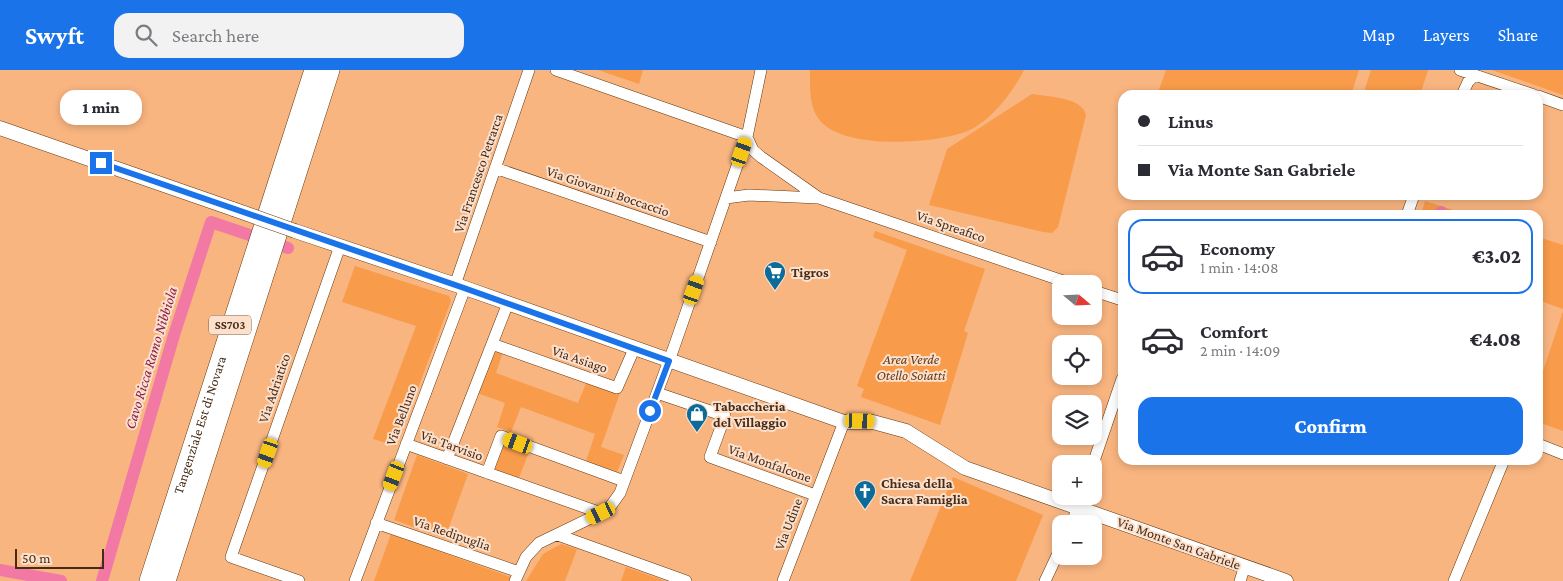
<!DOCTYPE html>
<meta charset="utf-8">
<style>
body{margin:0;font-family:"Crimson Pro",serif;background:#f2f2f3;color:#2b2b33;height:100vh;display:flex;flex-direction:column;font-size:19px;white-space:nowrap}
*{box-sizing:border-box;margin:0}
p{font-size:16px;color:#7c7c81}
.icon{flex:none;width:28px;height:28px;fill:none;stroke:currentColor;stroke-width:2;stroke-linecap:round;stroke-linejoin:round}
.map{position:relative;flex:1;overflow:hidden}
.side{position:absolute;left:1118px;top:140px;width:425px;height:255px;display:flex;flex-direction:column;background:#fff;border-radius:15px;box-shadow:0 2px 8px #0003}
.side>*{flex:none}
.banner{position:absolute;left:1118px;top:20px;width:425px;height:110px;border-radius:15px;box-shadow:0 2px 8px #0003;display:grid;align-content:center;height:110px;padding:0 20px;background:#fff}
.needle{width:32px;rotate:109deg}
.buttons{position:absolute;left:1052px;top:205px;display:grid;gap:10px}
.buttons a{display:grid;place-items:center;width:50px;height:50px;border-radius:10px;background:#fff;box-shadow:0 2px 8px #0003;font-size:25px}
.scale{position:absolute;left:15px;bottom:12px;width:89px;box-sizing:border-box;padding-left:5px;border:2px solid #462c16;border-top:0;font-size:14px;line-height:18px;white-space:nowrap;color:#462c16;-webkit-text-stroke:4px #fde0cc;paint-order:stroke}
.end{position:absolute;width:22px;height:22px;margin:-11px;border:6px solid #1a73e8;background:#fff;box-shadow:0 0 0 2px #fff}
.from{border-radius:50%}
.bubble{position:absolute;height:35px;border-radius:15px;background:#fff;box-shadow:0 2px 8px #0003;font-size:16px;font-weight:800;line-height:35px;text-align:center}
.car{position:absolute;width:15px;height:30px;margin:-15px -8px;border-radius:6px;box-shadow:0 0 4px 1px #0007;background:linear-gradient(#f5c518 24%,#345 0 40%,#f5c518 0 76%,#345 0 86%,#f5c518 0)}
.banner b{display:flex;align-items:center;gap:18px;height:48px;font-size:19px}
.banner b+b{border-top:1px solid #e1e1e2}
.banner i{width:12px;height:12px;background:#2b2b33}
ul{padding:9px 0 0;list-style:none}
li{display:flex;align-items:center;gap:15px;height:75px;margin:0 10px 8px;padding:0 10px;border:2px solid transparent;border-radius:15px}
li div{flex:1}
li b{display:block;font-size:19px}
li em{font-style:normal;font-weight:800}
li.current{border-color:#1a73e8}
li>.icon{width:45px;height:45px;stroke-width:1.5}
.cta{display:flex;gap:10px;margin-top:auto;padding:10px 20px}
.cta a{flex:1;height:58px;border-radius:15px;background:#1a73e8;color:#fff;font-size:20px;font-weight:800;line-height:58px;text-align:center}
header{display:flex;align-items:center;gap:30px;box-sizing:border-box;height:70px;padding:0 25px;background:#1a73e8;color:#fff}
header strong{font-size:24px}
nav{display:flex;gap:28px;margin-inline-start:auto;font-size:18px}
.search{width:350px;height:45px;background:#f2f2f3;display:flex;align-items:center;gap:12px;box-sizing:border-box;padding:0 18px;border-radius:15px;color:#7c7c81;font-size:19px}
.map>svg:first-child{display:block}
</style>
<header>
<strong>Swyft</strong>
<div class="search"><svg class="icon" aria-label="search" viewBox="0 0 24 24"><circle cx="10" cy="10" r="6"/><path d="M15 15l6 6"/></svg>Search here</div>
<nav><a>Map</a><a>Layers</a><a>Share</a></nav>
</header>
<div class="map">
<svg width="1563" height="511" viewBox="0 0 1563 511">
<rect width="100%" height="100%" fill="#f9b580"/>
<!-- green -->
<path fill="#f89b4a" d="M598,0H643L639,14Z
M810,0H1024C1013,22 991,51 968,61C935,74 840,81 818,48C809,35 810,16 810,0Z
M1166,0H1359L1351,25H1157Z
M1371,0H1428L1420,25H1363Z
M1492,0H1563V25Z
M1032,24C1049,27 1082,27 1086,45L1058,157L1052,163L1043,162L929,135L947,79Z
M1425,131L1469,145H1421Z
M875,161L985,199L964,261L968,263L940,355L861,327L864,319L857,316L907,180L873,167Z
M1538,167L1563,175V239L1538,230Z
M355,196L449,226L451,231L396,376L373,369L416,256L342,232Z
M1563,241V361L1538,352V316Z
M493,278L503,282L496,303L578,333L587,311L620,323L601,377L624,385L617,402L586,391L595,364L521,337L511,362L497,357L505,333L477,323Z
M503,372L529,382L518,410L492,401Z
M417,385L468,404L445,468L394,450Z
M953,407L1043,445L1016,511H910Z
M391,464L511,507L510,511H374Z
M561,474L577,479L565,511H526L543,484Z
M626,497L665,511H621Z"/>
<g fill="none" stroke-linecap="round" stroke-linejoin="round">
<!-- canal -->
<path stroke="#f179a4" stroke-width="12" d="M1440,145L1441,142
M0,500L61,511
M102,511L174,265L211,152L288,178"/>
<!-- minor casing -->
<g stroke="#63360b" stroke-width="12">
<path id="minor" d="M556,0L747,67
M1460,0L1534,25
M1462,25L1468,12L1475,5
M1538,26L1563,35
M747,67L753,80L761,87L819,128L1072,214
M495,98L711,172
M726,128L749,125L818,128
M1407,145L1414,125
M455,215L529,0
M1094,221L1122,230
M492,274L617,318L634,279
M657,323L725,346L710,387L815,425
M406,374L601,443
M1538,374L1563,384
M447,389L508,233
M1093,394L1122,309
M487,403L501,366L624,411
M376,453L519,502
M1072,454L1081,426
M558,465L686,511
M299,511L231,487L340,176
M355,511L465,218
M515,511L526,487L539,473L601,443L610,437L620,423L674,277L747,67L761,0
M783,511L844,352
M1045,511L1061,477
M1240,511L1245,496
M1454,511L1504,390"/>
</g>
<!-- tertiary casing -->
<g stroke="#63360b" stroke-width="15">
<path id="tertiary" d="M0,58L233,139
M295,161L465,218L844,352H873L906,361L965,398L1286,511"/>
</g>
<!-- trunk casing -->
<g stroke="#63360b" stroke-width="20">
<g id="trunk">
<path id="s1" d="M149,511L314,0"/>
<path d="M166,511L330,0"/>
</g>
</g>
<!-- minor -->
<use href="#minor" stroke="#fff" stroke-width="11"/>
<!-- tertiary -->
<use href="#tertiary" stroke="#fff" stroke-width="14"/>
<!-- trunk -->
<use href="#trunk" stroke="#fff" stroke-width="19"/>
<!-- tertiary-bridge casing -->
<g stroke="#63360b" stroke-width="15" stroke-linecap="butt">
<path id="tertiary-bridge" d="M233,139L295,161"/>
</g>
<!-- tertiary-bridge -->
<use href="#tertiary-bridge" stroke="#fff" stroke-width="14"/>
</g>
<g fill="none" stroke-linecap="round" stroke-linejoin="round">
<!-- route -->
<path stroke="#1a73e8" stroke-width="6" d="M101,93L464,218L669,291L650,341"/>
</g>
<!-- icons -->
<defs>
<g id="supermarket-pin" transform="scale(1.125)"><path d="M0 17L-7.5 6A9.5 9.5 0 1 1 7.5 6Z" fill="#0d6b9a" stroke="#fde0cc"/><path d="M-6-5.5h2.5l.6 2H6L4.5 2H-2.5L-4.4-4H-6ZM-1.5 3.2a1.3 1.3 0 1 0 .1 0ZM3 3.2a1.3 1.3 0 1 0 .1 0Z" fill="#fff"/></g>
<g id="shop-pin" transform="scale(1.125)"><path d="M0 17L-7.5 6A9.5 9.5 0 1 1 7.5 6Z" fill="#0d6b9a" stroke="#fde0cc"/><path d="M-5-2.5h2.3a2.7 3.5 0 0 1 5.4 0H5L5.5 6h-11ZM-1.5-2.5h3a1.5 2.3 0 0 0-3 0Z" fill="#fff"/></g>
<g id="church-pin" transform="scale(1.125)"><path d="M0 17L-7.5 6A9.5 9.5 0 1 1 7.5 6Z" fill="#0d6b9a" stroke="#fde0cc"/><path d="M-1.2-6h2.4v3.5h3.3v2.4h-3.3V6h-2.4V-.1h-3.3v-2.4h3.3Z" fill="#fff"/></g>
</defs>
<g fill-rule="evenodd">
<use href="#supermarket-pin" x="775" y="202"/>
<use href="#shop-pin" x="697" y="344"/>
<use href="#church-pin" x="865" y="421"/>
</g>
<g text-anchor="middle" stroke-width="4" stroke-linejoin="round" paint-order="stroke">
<!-- shield labels -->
<rect fill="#fde0cc" stroke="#7d624d" stroke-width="1" x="209" y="245.5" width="42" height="19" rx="4"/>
<g font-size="12" font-weight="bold" fill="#462c16">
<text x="230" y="259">SS703</text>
</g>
<!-- street labels -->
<g font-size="14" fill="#462c16" stroke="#fde0cc">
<text transform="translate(478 103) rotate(-71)" y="5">Via Francesco Petrarca</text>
<text transform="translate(608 121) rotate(19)" y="5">Via Giovanni Boccaccio</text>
<text transform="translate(951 156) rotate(19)" y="5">Via Spreafico</text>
<text transform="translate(580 289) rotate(19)" y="5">Via Asiago</text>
<text transform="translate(274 318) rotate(-71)" y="5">Via Adriatico</text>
<text transform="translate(401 345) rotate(-69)" y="5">Via Belluno</text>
<text dy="5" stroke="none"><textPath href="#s1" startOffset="164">Tangenziale Est di Novara</textPath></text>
<text transform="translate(452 375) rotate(20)" y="5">Via Tarvisio</text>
<text transform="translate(770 393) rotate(20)" y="5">Via Monfalcone</text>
<text transform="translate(788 454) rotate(-69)" y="5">Via Udine</text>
<text transform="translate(452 463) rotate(19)" y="5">Via Redipuglia</text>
<text transform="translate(1179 473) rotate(20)" y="5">Via Monte San Gabriele</text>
</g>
<!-- poi labels -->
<g font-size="14" font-weight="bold" fill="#462c16" stroke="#fde0cc" text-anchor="start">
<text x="791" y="207">Tigros</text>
<text x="713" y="341">Tabaccheria<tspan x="713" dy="16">del Villaggio</tspan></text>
<text x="881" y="418">Chiesa della<tspan x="881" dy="16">Sacra Famiglia</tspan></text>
</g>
<!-- park labels -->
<g font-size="14" font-style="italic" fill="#613a18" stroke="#fde0cc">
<text x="911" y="294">Area Verde<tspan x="911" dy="16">Otello Soiatti</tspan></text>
</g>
<!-- water labels -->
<g font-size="15" font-style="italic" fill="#881d4d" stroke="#fde0cc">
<text transform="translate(151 288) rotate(-73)" y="5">Cavo Ricca Ramo Nibbiola</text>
</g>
</g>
</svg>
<div class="buttons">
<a><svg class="needle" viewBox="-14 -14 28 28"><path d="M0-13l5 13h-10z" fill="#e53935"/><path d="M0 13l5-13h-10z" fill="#7c7c81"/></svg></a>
<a><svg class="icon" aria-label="locate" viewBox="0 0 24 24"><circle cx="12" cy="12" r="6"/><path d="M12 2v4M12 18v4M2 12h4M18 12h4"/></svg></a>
<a><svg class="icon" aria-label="layers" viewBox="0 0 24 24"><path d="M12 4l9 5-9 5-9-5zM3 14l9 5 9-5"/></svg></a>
<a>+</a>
<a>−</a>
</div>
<div class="scale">50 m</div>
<i class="end from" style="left:650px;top:341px"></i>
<i class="end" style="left:101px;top:93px"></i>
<div class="bubble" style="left:60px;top:20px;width:82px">1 min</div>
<i class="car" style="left:742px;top:82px;rotate:19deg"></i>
<i class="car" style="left:694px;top:220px;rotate:19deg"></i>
<i class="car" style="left:860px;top:351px;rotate:92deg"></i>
<i class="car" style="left:518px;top:373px;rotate:290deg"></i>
<i class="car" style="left:268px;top:383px;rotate:199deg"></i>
<i class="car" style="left:394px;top:406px;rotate:201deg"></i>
<i class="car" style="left:601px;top:443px;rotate:244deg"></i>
<div class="banner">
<b><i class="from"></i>Linus</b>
<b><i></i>Via Monte San Gabriele</b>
</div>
<section class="side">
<ul>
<li class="current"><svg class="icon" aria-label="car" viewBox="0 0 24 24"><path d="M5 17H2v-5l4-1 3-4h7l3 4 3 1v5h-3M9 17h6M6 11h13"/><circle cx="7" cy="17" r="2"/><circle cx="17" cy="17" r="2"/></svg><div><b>Economy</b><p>1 min · 14:08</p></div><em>€3.02</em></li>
<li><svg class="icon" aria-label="car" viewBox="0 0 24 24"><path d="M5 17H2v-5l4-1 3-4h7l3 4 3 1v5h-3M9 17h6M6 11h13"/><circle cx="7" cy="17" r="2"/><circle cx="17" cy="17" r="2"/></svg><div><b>Comfort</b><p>2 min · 14:09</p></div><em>€4.08</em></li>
</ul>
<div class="cta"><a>Confirm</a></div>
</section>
</div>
